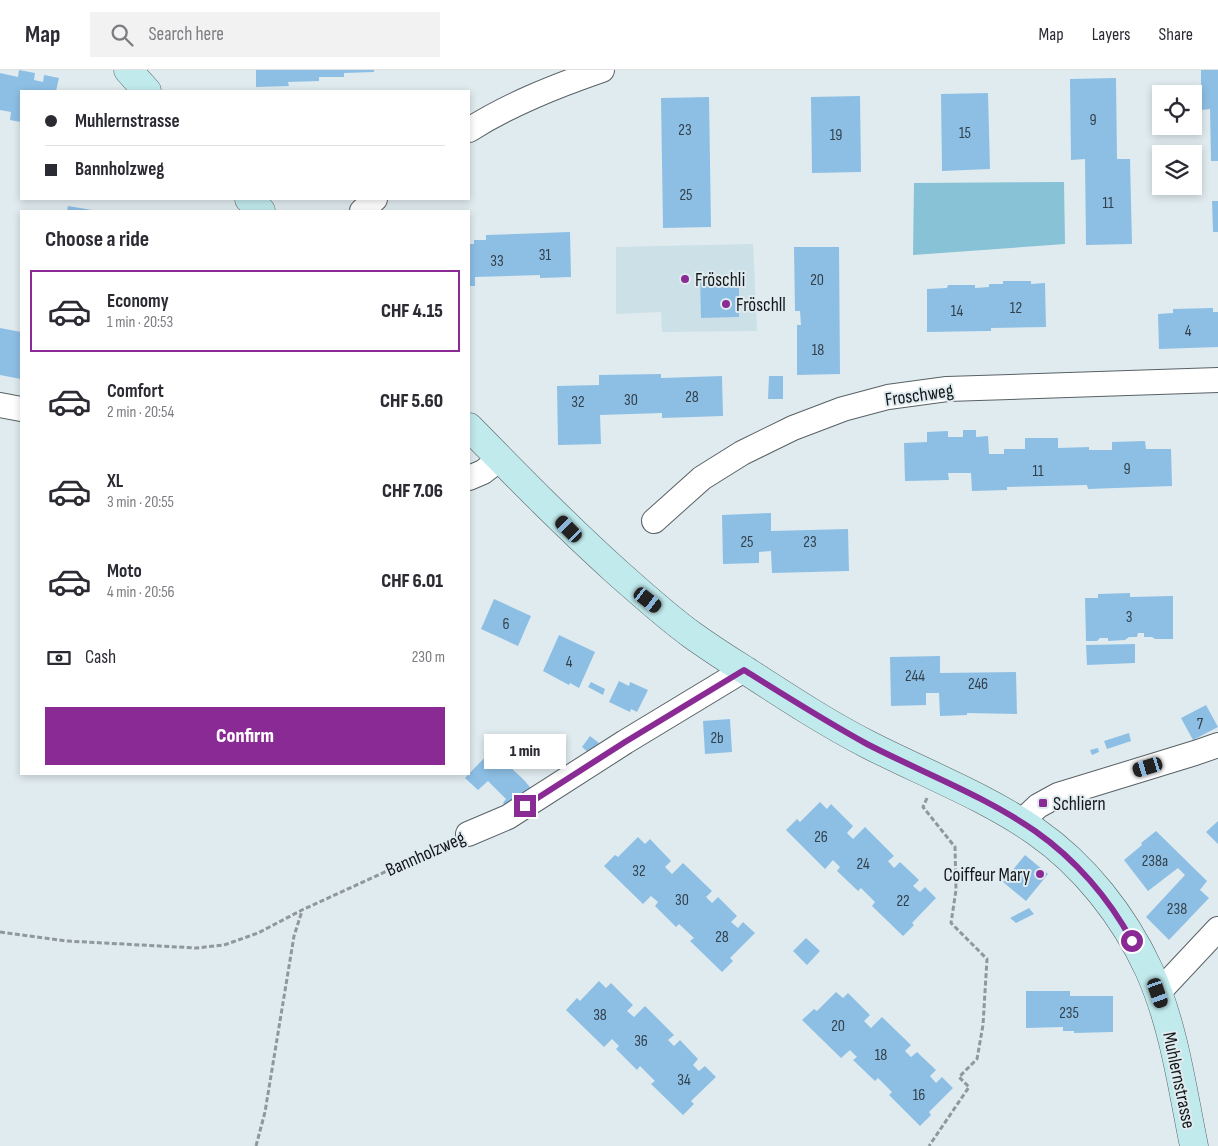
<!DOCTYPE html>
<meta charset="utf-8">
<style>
body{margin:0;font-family:"Sofia Sans Condensed",sans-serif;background:#f2f2f3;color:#2b2b33;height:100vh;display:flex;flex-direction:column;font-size:19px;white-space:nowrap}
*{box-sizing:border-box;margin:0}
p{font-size:16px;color:#7c7c81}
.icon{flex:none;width:28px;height:28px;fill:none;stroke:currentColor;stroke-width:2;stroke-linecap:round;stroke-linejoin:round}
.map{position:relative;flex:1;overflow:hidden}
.panel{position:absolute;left:20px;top:140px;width:450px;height:565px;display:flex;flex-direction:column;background:#fff;border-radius:0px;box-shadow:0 2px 8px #0003}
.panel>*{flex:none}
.hud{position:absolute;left:20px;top:20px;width:450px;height:110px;border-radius:0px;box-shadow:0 2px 8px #0003;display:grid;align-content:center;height:110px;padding:0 25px;background:#fff}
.buttons{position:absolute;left:1152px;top:15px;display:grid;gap:10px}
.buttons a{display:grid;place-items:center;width:50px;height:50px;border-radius:0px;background:#fff;box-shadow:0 2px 8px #0003;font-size:25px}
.end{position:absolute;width:22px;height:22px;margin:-11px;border:6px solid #8a2b95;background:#fff;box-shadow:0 0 0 2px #fff}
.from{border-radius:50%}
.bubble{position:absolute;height:35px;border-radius:0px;background:#fff;box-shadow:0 2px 8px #0003;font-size:16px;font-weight:800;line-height:35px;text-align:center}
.car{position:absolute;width:15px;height:30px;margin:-15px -8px;border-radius:6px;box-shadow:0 0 4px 1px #0007;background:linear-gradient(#222 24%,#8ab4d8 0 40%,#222 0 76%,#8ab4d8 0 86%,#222 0)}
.hud b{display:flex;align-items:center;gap:18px;height:48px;font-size:19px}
.hud b+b{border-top:1px solid #e1e1e2}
.hud i{width:12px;height:12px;background:#2b2b33}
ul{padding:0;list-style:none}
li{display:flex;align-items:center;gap:15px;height:82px;margin:0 10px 8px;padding:0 15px;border:2px solid transparent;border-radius:0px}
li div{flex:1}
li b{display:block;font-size:19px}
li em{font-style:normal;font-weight:800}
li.current{border-color:#8a2b95}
li>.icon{width:45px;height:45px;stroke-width:1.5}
h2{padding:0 25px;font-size:22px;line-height:60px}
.pay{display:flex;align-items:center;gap:12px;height:55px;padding:0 25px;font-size:19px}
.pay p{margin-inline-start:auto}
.button{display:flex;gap:10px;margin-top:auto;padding:10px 25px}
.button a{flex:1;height:58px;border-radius:0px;background:#8a2b95;color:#fff;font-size:20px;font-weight:800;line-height:58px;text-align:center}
header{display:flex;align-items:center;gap:30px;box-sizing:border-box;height:70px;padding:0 25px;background:#fff;border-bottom:1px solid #e1e1e2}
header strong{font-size:24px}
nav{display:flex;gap:28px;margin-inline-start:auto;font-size:18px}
.search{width:350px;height:45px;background:#f2f2f3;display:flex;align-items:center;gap:12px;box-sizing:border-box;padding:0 18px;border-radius:0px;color:#7c7c81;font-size:19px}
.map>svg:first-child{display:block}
</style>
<header>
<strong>Map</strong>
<div class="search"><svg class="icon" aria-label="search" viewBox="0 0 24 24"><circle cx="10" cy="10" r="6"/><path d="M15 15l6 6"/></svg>Search here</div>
<nav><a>Map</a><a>Layers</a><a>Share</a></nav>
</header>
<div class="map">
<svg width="1218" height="1076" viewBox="0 0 1218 1076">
<rect width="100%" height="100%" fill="#e0ebef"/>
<!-- built -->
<path fill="#cce0e7" d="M753,174L757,261L662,262L661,242L616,244V177Z"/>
<!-- green -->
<path fill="#88c2d7" d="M1064,112L1065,174L913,185L914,113Z"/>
<!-- building -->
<path fill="#8dbfe5" d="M19,0L35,3L34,10L43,12L44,5L59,8L56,21H21V52L10,50L11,42L0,40V3L18,7Z
M256,0H374V2L344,3V7H319V11L288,12L289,16L256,17Z
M1201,0H1218V91H1211L1210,39L1201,40Z
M1116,8L1117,89H1130L1132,174L1086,175L1085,89L1071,90L1070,9Z
M988,23L990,99L942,101L941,24Z
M860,26L861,102L812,103L811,27Z
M709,27L711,157L663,158L661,28Z
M1212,131H1218V162H1213Z
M68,136L92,140V141H67Z
M570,162L571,207L540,208V205L475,207V216H469V174H474V170H486V165Z
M794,177H839L840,304L797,305V255H801L800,241H795Z
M739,205V247L701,248L700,206Z
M1003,211H1031V214L1045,213L1046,257L991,258V261H987L927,262V219L947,218L948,215H975V218L989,217V214H1003Z
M1213,238V242H1218V277L1159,279L1158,244L1173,243V239Z
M0,258L21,262V309L0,305Z
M661,304V308L722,306L723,346L662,348V343L600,345L601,374L558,375L557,316L599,315V305Z
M769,306H783V329H768Z
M963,360H976V367L988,366L989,384H1004V379H1025V368H1058V378L1089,377V380H1112V372L1145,371L1146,379H1171L1172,416L1088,419L1087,415L1007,417V420L972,421L971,403H948L949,410L905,411L904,373L927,372V362L948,361V367H963Z
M771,443V461L848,459L849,501L772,503L771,481L759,482V493L723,494L722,445Z
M1130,523V527L1173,526V569H1155L1152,567H1144V563H1138L1137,567H1129L1125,570L1108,571V568H1100L1097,571H1086L1085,528H1098V524Z
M494,529L531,546L518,576L481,559Z
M559,565L595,582L579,618L570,613L569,615L543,601Z
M1135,574V593L1087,595L1086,575Z
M940,586V603L1016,602L1017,644L967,643V645L940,646L939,623H926V635L891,636L890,587Z
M619,611L629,616L630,612L648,620L637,642L631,639L630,642L609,632Z
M591,612L605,619L603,625L588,617Z
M1206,635L1218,657L1193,670L1181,648Z
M730,649L732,682L705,684L703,651Z
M1129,663L1131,671L1107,679L1104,671Z
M590,666L599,673L590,684L582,677Z
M1098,678L1099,682L1092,685L1090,680Z
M492,680L524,710L534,722L509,739L503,733L506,729L488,711L478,720L465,708Z
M820,732L827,739L831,734L853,756L847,763L853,769L865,757L894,786L888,791L894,798L900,792L919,810L913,816L920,822L925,817L936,828L912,853L914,855L903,866L872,836L875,832L861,818L858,821L837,801L840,797L833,790L825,799L786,760L797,749L800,752Z
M1218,751V774L1206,762Z
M1156,761L1207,811L1200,820L1209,828L1169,870L1146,847L1185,805L1178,798L1148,821L1124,790L1142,775L1141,773Z
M638,767L645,774L650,769L671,791L665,797L672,804L683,793L712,821L706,827L712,833L718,827L737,846L731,852L738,858L743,852L755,863L730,888L733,891L722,902L690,871L694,868L679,854L676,857L655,836L658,832L651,826L643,834L604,796L615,785L618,787Z
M1025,785L1048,804L1026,831L1003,812Z
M1029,838L1034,844L1016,853L1010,848Z
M806,868L820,881L807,895L793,881Z
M599,911L606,918L611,913L633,935L627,941L634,947L645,936L674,965L668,970L674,976L680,970L698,989L693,995L699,1001L705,996L716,1007L691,1031L694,1034L683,1045L651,1014L655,1011L640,996L637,1000L616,979L619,976L612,969L604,977L566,940L577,928L580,931Z
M1026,921H1070V926H1113V962L1074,963V961H1063V957L1026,958Z
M836,922L843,928L848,923L870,945L864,951L871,958L882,947L911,975L905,981L911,987L917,982L936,1000L930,1006L936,1013L942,1007L953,1018L929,1042L931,1045L920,1056L889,1025L892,1022L878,1008L875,1011L853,990L857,987L850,980L841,988L802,950L814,939L817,941Z"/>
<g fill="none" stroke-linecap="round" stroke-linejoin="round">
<!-- street casing -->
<g stroke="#586165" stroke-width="26">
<path id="street" d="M469,60C510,34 556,16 602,0
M362,141L375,129
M0,335L21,339
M469,408L483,402L500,389
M654,451L702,408L742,383L793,358L843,339L888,327L947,319L1218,310
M1021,752L1038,736L1058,725L1195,683L1218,675
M468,764L508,747L625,672L744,600
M1158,923L1218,859"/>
</g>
<!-- secondary casing -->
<g stroke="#586165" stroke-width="29">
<path id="secondary" d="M128,0L147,21
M249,129L261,141
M469,357C518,407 566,456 618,503C642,524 666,546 692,565C709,577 727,589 745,600C785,626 826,653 869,675C924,703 984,726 1035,761C1084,795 1124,846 1149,900C1174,956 1182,1017 1194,1076"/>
</g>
<!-- path -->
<path stroke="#8f989b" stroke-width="3" stroke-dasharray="5 2.5" stroke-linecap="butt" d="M927,728L923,737L955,777L956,820L951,853L987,889L983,955L977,989L959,1007L969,1017L929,1076
M0,862L67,871L196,878L224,875L258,863L302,840L448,773
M256,1076L265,1042L294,866L302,841"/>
<!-- street -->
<use href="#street" stroke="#fff" stroke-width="24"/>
<!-- secondary -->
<use href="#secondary" stroke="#c1eaed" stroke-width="28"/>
</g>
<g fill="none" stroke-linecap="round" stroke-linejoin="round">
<!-- route -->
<path stroke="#8a2b95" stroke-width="6" d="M525,736L625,672L744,600C784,625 825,651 867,674C923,703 983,725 1035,761C1075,789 1109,828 1132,871"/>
</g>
<!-- markers -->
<g fill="#8a2b95" stroke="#e0ebef" stroke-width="2">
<circle cx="685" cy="209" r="5"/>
<circle cx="726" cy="234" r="5"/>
<rect x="1038" y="728" width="10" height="10" rx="2.5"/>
<circle cx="1040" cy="804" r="5"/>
</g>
<g text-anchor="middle" stroke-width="4" stroke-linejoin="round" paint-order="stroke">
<!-- number labels -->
<g font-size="16" fill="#32414c">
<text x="1093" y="55">9</text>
<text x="685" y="65">23</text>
<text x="965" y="68">15</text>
<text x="836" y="70">19</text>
<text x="686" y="130">25</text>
<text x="1108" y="138">11</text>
<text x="545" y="190">31</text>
<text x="497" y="196">33</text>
<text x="817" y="215">20</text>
<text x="1016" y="243">12</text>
<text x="957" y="246">14</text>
<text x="1188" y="266">4</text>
<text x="818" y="285">18</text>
<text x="692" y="332">28</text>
<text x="631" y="335">30</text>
<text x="578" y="337">32</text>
<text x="1127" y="404">9</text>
<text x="1038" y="406">11</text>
<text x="747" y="477">25</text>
<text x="810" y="477">23</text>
<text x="1129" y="552">3</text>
<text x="506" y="559">6</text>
<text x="569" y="597">4</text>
<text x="915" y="611">244</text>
<text x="978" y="619">246</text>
<text x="1200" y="659">7</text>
<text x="717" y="673">2b</text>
<text x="821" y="772">26</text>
<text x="1155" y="796">238a</text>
<text x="863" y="799">24</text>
<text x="639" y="806">32</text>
<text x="682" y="835">30</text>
<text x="903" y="836">22</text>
<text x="1177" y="844">238</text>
<text x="722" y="872">28</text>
<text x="1069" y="948">235</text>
<text x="600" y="950">38</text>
<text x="838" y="961">20</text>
<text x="641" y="976">36</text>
<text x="881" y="990">18</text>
<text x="684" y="1015">34</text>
<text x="919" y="1030">16</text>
</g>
<!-- poi labels -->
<g font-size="19" fill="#131719" stroke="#e0ebef" text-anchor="start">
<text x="695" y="216">Fröschli</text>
<text x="736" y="241">Fröschll</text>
<text x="1053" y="740">Schliern</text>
<text x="1030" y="811" text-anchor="end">Coiffeur Mary</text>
</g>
<!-- street labels -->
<g font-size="19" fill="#131719" stroke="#e0ebef">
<text transform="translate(919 324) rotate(-8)" y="7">Froschweg</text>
<text transform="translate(425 783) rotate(-24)" y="7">Bannholzweg</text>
<text transform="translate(1180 1010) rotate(78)" y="7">Muhlernstrasse</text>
</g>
</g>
</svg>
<div class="buttons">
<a><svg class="icon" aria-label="locate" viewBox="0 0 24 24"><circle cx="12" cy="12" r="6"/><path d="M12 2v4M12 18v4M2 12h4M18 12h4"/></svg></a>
<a><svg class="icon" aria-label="layers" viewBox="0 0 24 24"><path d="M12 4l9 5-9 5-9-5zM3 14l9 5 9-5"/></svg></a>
</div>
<i class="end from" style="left:1132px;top:871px"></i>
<i class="end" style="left:525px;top:736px"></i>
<div class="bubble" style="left:484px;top:664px;width:82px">1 min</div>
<i class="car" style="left:569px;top:459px;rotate:315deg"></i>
<i class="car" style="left:648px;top:530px;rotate:128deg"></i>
<i class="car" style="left:1148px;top:697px;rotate:253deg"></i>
<i class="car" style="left:1158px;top:923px;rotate:161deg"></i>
<div class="hud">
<b><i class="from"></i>Muhlernstrasse</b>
<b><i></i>Bannholzweg</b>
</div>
<section class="panel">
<h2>Choose a ride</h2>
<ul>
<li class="current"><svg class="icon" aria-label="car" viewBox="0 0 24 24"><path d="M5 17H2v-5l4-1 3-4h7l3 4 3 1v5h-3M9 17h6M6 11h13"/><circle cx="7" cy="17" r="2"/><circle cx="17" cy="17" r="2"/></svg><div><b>Economy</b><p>1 min · 20:53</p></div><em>CHF 4.15</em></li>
<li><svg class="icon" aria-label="car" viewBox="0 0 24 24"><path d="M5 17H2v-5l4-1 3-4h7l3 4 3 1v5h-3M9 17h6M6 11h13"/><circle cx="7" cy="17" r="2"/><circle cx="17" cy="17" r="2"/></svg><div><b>Comfort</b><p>2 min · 20:54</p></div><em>CHF 5.60</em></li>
<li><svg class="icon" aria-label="car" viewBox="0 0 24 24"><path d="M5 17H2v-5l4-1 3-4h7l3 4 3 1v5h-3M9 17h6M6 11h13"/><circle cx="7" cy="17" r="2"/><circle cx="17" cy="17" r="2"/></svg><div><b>XL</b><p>3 min · 20:55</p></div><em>CHF 7.06</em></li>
<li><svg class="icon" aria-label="car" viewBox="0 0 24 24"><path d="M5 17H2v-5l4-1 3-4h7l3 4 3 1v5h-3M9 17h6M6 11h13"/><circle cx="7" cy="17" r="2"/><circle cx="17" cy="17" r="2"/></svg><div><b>Moto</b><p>4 min · 20:56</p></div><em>CHF 6.01</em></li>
</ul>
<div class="pay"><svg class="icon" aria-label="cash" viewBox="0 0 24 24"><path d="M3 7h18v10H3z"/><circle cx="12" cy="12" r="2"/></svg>Cash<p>230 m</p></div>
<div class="button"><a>Confirm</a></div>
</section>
</div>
